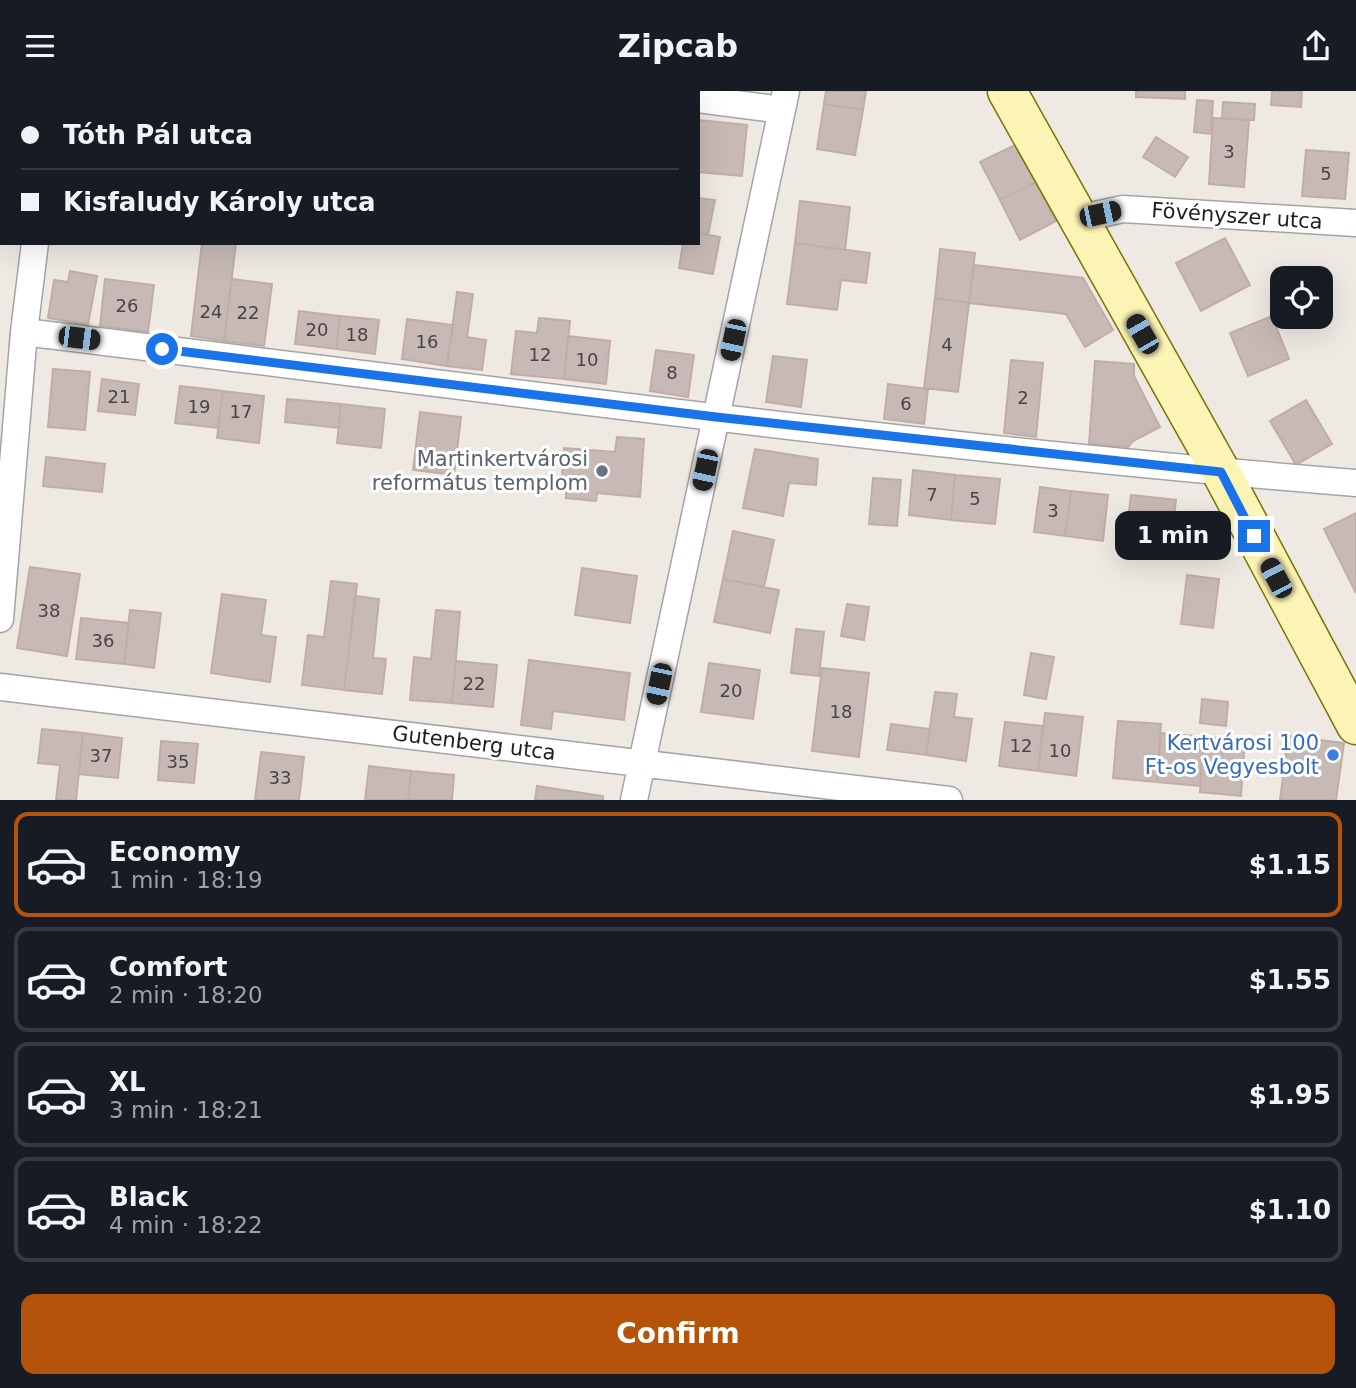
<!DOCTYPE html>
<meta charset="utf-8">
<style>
body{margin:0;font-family:"DejaVu Sans",sans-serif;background:#20242c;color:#f1f3f6;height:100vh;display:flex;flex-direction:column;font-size:26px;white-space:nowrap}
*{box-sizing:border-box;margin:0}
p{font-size:23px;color:#9ea1a6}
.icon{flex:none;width:38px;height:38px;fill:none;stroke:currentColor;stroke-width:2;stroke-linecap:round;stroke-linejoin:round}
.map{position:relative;height:709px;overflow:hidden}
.details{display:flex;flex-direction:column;background:#171b24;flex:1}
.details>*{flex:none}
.guide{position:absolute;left:0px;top:0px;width:700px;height:154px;box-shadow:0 7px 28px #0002;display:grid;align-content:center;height:154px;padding:0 21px;background:#171b24}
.controls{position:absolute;left:1270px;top:175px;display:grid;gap:14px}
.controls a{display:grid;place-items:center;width:63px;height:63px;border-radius:14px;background:#171b24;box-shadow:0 7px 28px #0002;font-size:35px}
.end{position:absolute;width:32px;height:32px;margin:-16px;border:9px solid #1a73e8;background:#fff;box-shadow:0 0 0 4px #fff}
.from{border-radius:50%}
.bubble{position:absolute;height:49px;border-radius:14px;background:#171b24;box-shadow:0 7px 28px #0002;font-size:23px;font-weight:700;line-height:49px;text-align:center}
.car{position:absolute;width:21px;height:42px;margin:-21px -10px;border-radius:9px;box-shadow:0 0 5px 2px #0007;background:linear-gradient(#222 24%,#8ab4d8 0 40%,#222 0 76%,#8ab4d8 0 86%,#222 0)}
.guide b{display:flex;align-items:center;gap:24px;height:66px;font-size:26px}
.guide b+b{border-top:2px solid #363941}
.guide i{width:18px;height:18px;background:#f1f3f6}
ul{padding:12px 0 0;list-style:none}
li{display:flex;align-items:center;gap:21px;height:105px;margin:0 14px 10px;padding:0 7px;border:4px solid #363941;border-radius:14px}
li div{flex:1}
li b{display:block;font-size:26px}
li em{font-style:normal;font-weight:700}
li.active{border-color:#b45309}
li>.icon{width:63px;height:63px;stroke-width:1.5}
.cta{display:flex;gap:14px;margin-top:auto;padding:14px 21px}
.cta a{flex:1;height:80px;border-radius:14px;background:#b45309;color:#fff;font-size:28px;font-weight:700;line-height:80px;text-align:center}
header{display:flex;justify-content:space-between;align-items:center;height:91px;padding:0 21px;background:#171b24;font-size:32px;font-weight:700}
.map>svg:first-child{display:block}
</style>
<header><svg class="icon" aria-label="menu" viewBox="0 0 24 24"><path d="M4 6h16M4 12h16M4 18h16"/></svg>Zipcab<svg class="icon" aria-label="share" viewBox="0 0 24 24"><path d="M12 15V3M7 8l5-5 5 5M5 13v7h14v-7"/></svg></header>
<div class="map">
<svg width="1356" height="709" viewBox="0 0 1356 709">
<rect width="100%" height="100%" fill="#efe9e3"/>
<!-- building -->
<path fill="#c7bab6" stroke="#c1ada5" stroke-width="2" d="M826,0H866L863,19L824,13Z
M1136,0H1185V8L1136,6Z
M1272,0H1302L1301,16L1271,14Z
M1197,9L1213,10L1211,43L1194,41Z
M1223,11L1255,13L1254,29L1222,27Z
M824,13L863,19L855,64L817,58Z
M1213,27L1249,29L1244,96L1209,93Z
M698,29L747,34L742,85L698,81Z
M1156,46L1188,66L1175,86L1143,66Z
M1017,53L1036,91L1000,109L980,71Z
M1306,59L1349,62L1345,108L1302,105Z
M1036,91L1056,130L1020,149L1000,109Z
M698,107L715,109L708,144L698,142Z
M800,110L850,116L845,159L795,152Z
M698,142L720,146L713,183L679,177L683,152H698Z
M1225,147L1250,194L1201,220L1176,172Z
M202,152H236L224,250L191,245Z
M795,152L870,162L866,192L841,189L837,219L787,213Z
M940,158L975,162L969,212L935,207Z
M974,174L1083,187L1113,239L1085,256L1066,223L969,212Z
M70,180L97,185L88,234L48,227L54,189L68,191Z
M105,188L154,194L148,241L100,235Z
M232,188L272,193L264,255L224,250Z
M457,201L473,203L467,246L486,249L482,279L447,275Z
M935,207L969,212L958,301L924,297Z
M299,220L340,225L336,258L295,253Z
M340,225L379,229L375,263L336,258Z
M1272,225L1289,268L1248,285L1230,242Z
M539,227L570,230L564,288L511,283L516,240L537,242Z
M407,228L453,234L447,275L402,268Z
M568,245L610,250L606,293L564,288Z
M656,259L694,264L688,306L650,300Z
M773,265L807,269L801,316L766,311Z
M1011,269L1043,272L1036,346L1004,342Z
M1095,270L1134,273V285L1160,336L1133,350L1128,356L1089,353Z
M53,278L90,281L85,339L48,336Z
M102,288L139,293L135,324L98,320Z
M888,293L928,298L924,333L884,328Z
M180,295L223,300L218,337L175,332Z
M223,300L264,305L259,352L217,347Z
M287,308L341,313L339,337L285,331Z
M1306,309L1332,353L1296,374L1270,330Z
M341,313L385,318L381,357L337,352Z
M420,321L461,326L454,384L413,379Z
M617,346L644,348L640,406L597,402L596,410L566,407V400H561L564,357L615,361Z
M755,358L818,368L816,394L789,392L783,425L743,417Z
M46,366L105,373L102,401L43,395Z
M913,379L955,384L951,429L909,424Z
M955,384L1000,388L995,433L951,429Z
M873,387L901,389L897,435L869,433Z
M1040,396L1071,400L1065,445L1034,441Z
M1071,400L1108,404L1103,450L1065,445Z
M1131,404L1176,409L1170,459L1125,454Z
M1356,422V502L1324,438Z
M733,440L774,449L764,496L723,488Z
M30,476L80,483L67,565L17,557Z
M582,477L637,485L630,532L575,524Z
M1187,484L1219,488L1213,537L1181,533Z
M723,488L779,499L770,542L714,531Z
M331,490L357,493L344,599L302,594L308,544L324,546Z
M222,503L266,509L261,544L276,546L270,591L211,582Z
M355,505L379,508L373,567L386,568L382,603L344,599Z
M847,513L869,516L864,549L841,545Z
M130,519L161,522L154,577L124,573Z
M436,519L460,521L452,612L410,609L414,566L431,568Z
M81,527L129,532L124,573L76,568Z
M796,538L824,541L819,585L791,582Z
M1031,562L1054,566L1046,608L1024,604Z
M529,569L630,582L624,629L553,620L551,638L521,634Z
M456,570L497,574L493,616L452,612Z
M709,572L760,579L753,628L701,621Z
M822,577L869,582L859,666L812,660Z
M935,601L957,603L954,626L972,628L966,670L926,664Z
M1202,608L1228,611L1226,635L1200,632Z
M1045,622L1083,626L1076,685L1038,680Z
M1118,630L1161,633L1157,691L1113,687Z
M1005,631L1043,635L1038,680L999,675Z
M891,633L930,638L926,664L887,659Z
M42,638L83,642L76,709H56L60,674L38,672Z
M83,642L122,647L118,687L79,683Z
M1161,642L1204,646L1200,695L1157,691Z
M1288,645L1344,652L1336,709H1280Z
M1204,646L1245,649L1241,705L1200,701Z
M161,650L198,653L194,692L158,689Z
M261,661L304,666L299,709H255Z
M369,675L411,680L408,709H365Z
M411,680L454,684L452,709H408Z
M537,695L603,705V709H535Z"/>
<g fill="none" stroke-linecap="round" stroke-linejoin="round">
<!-- minor casing -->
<g stroke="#a4a4a4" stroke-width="29">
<path id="minor" d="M631,0L645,2
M55,2L56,0
M698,8L782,19
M1077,128L1123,118L1356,132
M24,241C467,295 911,356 1356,392
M0,528L24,241L35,152
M0,596L949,709
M634,709L786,0"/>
</g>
<!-- secondary casing -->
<g stroke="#787301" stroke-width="41">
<path id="secondary" d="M1007,0L1221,381L1356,634"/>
</g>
<!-- minor -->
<use href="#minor" stroke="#fff" stroke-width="26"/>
<!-- secondary -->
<use href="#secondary" stroke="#fcf4b4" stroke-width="38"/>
</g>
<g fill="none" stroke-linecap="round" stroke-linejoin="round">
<!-- route -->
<path stroke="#1a73e8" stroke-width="9" d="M162,258L716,326L1221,381L1254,445"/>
</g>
<!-- markers -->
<circle fill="#6b7280" stroke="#fff" stroke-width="2.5" cx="602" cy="380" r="7"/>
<circle fill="#3f7fe0" stroke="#fff" stroke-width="2.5" cx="1333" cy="664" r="7"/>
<g text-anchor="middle" stroke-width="6" stroke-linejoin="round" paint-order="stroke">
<!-- number labels -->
<g font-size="18" fill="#484443">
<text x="1229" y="67">3</text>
<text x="1326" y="89">5</text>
<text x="127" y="221">26</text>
<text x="211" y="227">24</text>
<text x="248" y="228">22</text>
<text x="317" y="245">20</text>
<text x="357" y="250">18</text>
<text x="427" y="257">16</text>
<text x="947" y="260">4</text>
<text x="540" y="270">12</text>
<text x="587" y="275">10</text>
<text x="672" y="288">8</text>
<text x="119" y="312">21</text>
<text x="1023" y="313">2</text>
<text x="906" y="319">6</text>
<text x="199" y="322">19</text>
<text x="241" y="327">17</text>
<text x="932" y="410">7</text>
<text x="975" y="414">5</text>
<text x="1053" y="426">3</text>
<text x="49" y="526">38</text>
<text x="103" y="556">36</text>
<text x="474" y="599">22</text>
<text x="731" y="606">20</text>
<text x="841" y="627">18</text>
<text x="1021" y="661">12</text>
<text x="1060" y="666">10</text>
<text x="101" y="671">37</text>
<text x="178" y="677">35</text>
<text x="280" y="693">33</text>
</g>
<!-- street labels -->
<g font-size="21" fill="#1d1d1d" stroke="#fff">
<text transform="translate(1237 125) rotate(4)" y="7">Fövényszer utca</text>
<text transform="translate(474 652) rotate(7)" y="7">Gutenberg utca</text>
</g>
<!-- worship labels -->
<g font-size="21" fill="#5b616d" stroke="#fff" text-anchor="end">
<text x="588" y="375">Martinkertvárosi<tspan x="588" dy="24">református templom</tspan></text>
</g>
<!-- shop labels -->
<g font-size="21" fill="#366cbe" stroke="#fff" text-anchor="end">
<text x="1319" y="659">Kertvárosi 100<tspan x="1319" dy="24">Ft-os Vegyesbolt</tspan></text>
</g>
</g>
</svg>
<div class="controls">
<a><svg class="icon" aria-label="locate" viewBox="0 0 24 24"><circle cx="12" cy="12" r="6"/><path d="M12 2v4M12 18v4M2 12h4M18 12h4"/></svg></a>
</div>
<i class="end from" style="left:162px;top:258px"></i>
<i class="end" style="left:1254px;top:445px"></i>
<div class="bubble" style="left:1115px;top:420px;width:116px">1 min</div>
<i class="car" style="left:1100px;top:123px;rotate:78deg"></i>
<i class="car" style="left:1142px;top:243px;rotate:330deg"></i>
<i class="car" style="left:79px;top:247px;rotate:97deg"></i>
<i class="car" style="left:733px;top:249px;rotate:192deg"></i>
<i class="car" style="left:705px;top:379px;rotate:192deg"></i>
<i class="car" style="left:1276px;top:487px;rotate:332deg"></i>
<i class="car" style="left:659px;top:593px;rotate:192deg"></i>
<div class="guide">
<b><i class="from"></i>Tóth Pál utca</b>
<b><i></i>Kisfaludy Károly utca</b>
</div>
</div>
<section class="details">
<ul>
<li class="active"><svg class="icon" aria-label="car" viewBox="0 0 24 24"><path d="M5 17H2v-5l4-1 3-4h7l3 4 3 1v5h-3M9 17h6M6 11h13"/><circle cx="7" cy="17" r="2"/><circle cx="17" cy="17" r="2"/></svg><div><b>Economy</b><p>1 min · 18:19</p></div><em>$1.15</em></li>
<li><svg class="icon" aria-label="car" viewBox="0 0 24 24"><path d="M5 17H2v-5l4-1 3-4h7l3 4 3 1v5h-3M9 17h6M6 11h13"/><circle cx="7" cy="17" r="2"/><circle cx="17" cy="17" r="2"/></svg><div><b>Comfort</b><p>2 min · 18:20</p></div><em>$1.55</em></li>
<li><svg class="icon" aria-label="car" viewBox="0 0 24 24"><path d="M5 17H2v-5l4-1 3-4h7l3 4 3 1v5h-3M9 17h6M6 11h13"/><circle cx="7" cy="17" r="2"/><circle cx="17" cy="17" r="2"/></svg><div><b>XL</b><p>3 min · 18:21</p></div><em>$1.95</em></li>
<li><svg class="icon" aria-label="car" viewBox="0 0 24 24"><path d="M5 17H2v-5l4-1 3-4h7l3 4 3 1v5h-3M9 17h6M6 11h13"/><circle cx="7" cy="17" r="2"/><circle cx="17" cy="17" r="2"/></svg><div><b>Black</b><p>4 min · 18:22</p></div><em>$1.10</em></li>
</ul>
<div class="cta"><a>Confirm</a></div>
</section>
